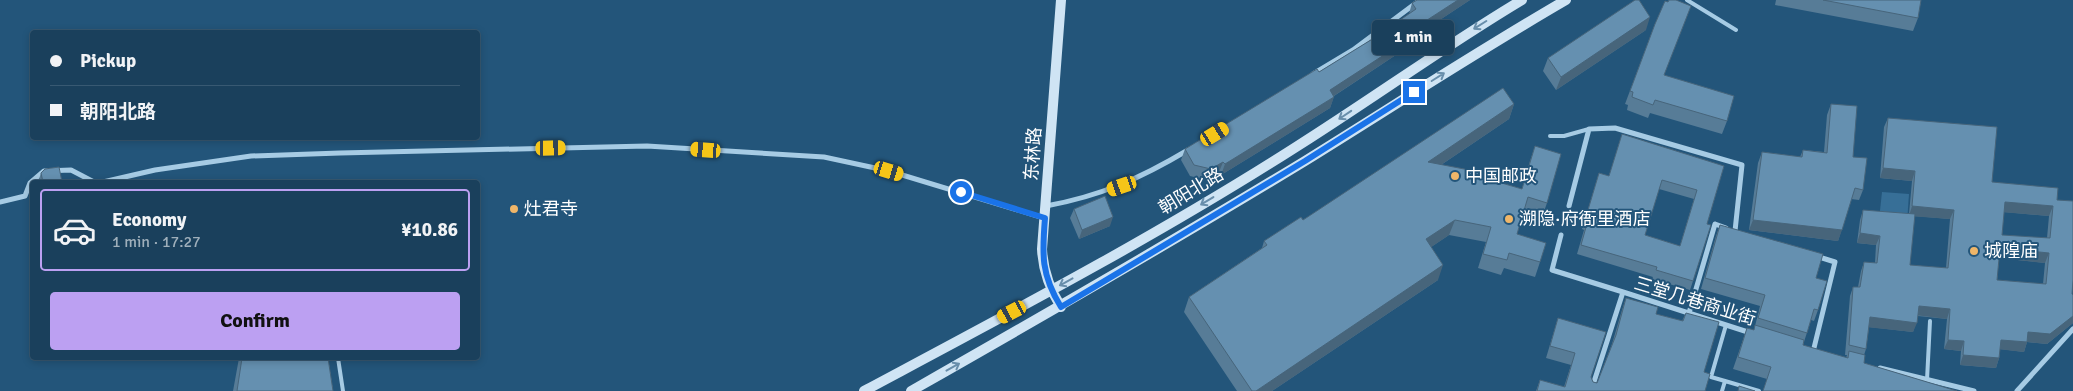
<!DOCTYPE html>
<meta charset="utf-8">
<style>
body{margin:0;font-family:Signika,"Noto Sans SC",sans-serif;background:#234762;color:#f1f3f6;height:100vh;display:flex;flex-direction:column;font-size:19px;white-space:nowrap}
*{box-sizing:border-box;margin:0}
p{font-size:16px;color:#9fafbb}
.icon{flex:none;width:28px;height:28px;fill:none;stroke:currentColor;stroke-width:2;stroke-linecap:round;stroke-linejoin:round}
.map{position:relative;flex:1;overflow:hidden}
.sheet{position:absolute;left:30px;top:180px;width:450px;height:180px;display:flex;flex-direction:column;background:#1a405c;border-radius:5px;box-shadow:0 2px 8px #0003,0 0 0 1px #385972}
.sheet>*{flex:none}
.guide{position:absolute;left:30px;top:30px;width:450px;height:110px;border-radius:5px;box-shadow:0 2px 8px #0003,0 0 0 1px #385972;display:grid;align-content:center;height:110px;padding:0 20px;background:#1a405c}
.end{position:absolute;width:22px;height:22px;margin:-11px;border:6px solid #1a73e8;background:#fff;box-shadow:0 0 0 2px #fff}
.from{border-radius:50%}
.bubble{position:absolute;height:35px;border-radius:5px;background:#1a405c;box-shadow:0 2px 8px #0003,0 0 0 1px #385972;font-size:16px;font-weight:700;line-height:35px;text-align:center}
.car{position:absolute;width:15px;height:30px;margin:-15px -8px;border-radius:6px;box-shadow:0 0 4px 1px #0007;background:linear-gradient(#f5c518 24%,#345 0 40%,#f5c518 0 76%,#345 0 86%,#f5c518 0)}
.guide b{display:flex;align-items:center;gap:18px;height:48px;font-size:19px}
.guide b+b{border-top:1px solid #385972}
.guide i{width:12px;height:12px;background:#f1f3f6}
ul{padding:9px 0 0;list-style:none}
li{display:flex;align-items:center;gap:15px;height:82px;margin:0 10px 8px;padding:0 10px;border:2px solid transparent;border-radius:5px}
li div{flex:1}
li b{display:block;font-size:19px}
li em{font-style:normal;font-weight:700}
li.selected{border-color:#bca0f2}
li>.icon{width:45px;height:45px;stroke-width:1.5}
.button{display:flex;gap:10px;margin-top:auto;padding:10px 20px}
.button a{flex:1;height:58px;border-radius:5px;background:#bca0f2;color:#111;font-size:20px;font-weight:700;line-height:58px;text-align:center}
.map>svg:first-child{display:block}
</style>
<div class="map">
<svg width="2073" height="391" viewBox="0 0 2073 391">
<rect width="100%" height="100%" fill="#23557a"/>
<!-- grass -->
<path fill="#376f97" d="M1882,192L1909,194L1907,223L1879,220Z"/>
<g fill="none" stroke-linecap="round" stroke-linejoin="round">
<!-- lane -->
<path stroke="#a6cbe4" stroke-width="4" d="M1687,0L1736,30
M1550,136H1564L1589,129
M338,358L343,391
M1927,380L1930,321
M1725,381L1711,377L1726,325
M1722,391L1725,381L1759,391"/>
<!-- street -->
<path stroke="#a6cbe4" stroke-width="5" d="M1313,74L1353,50L1420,0
M103,182L155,170L251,156L340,153L647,146L824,157L889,171L1044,218
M0,202L25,196L30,183L44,171L71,170L94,182
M1046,206C1101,196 1141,178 1188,150
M1569,206L1589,129L1615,128L1742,165L1735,231
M1561,235L1552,270L1623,292
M1689,313L1715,224L1726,228
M1813,352L1835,262L1816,256
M1880,368L1974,391
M1591,391L1623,292L1751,333
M2017,391L2073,329"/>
<!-- secondary -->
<path stroke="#cfe4f4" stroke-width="10" d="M1061,307C1049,288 1043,271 1042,249L1061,0
M864,391C1010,313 1157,236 1296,147C1372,99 1445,46 1522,0
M911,391C1043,316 1175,240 1305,161C1392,107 1478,51 1566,0"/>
</g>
<!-- wall -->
<path fill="#577c97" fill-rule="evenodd" d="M1417,0H1470L1423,31L1420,39L1334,96L1330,108L1221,175L1219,172L1207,180L1190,176L1181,160L1185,149L1319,72L1374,38L1409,14L1412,3Z
M1776,0H1921L1918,18L1913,31L1775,5Z
M1655,24L1665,76L1727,121L1722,134L1650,113L1648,118L1627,110L1628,105L1625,104Z
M1646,30L1556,90L1543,71L1548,58Z
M1514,104L1509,119L1441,165L1522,189L1530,161L1535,146L1547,203L1542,217L1524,212L1517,234L1540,262L1535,277L1504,268L1501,275L1478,268L1486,242L1449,235L1431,247L1438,280L1272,391H1237L1184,312L1189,297L1262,248L1264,241Z
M1831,104L1853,157L1863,190L1859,200L1851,199L1838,241L1749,230L1758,163L1762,152L1800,157L1803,150L1824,152L1827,115Z
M1888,118L1992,182L2057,200L2072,294L2073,295V323L2047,344L2027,342L2024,352L2000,349L1999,358L1996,368L1960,365L1961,351L1944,349L1947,319L1918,316L1913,332L1869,327L1866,349L1864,355V363L1957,391H1763L1767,379L1733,369L1747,328L1754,330L1760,306L1701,289L1716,236L1720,225L1816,278L1818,310L1814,321L1811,320L1803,345L1846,358L1847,355H1845L1850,296L1853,287H1858L1861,271L1864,262L1875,263L1876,245L1857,243L1860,220L1863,210L1909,214L1912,181L1880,178L1884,127ZM2004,212L2049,216L2047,238L2002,235ZM1914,216L1950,219L1946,268L1910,265ZM1999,258L2045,263L2043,284L1997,280Z
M1622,134L1724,166L1707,224L1693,281L1690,290L1652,279L1653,277L1577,254L1584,230L1582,229L1599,173L1609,176ZM1659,189L1694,199L1680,246L1645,235Z
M41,173L62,182H38Z
M1074,209L1110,226L1079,239L1070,218Z
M1626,298L1656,314L1682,321L1686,313L1704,372L1705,391H1536L1540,380L1564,387L1571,365L1546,358L1558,318L1593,382L1597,383L1612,344L1622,310Z
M239,358H328L333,391H233Z"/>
<!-- shaded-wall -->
<path fill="#47657b" d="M1458,0H1470L1423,31L1420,39L1326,101L1330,90L1421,24Z
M1650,17L1646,30L1556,90L1561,77Z
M1334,97L1330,108L1221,175L1225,164Z
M1514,104L1509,119L1423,177L1428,162Z
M1223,162L1219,172L1207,180L1211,169Z
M1883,168L1915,171L1912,181L1880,178Z
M2005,202L2053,206L2049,216L2001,212Z
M1912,206L1954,210L1950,219L1909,216Z
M1113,217L1110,226L1079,239L1082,230Z
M1455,220L1449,235L1421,254L1426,239Z
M1753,220L1842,230L1838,241L1749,230Z
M1860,233L1880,236L1876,245L1857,243Z
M2000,248L2049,253L2045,263L1997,258Z
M1443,265L1438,280L1272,391H1256Z
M1919,306L1950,309L1947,319L1915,315Z
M2073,316V323L2047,344L2027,342L2024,352L1997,349L2001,340L2028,332Z
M1870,317L1917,323L1913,332L1866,327Z
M1948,340L1964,341L1961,351L1944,349Z
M1963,355L1999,358L1996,368L1960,365Z"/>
<!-- building -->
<path fill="#6590b0" stroke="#47657b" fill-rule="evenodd" d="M1417,0H1458L1421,24L1424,29L1330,90L1334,97L1225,164L1223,162L1211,169L1194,165L1185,149L1317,69L1319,72L1374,38L1416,9L1412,3Z
M1635,0H1639L1650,17L1561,77L1548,58Z
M1669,0H1676L1691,6L1664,75L1734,96L1727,121L1655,100L1653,105L1632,97L1633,92L1630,91L1655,24L1665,1L1668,2Z
M1823,0H1921L1918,18Z
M1503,88L1514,104L1428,162L1490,174L1488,179L1522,189L1535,146L1561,154L1547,203L1528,197L1517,234L1546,243L1540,262L1509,253L1507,260L1483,254L1491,227L1455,220L1426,239L1443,265L1256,391H1252L1189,297L1267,245L1264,241L1301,217L1303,220Z
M1831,104L1857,106L1853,157L1867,158L1863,190L1855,188L1842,230L1753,220L1762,152L1802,157L1803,150L1827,153Z
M1888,118L1997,127L1992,182L2058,188L2057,200L2073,201V280L2072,294L2073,295V316L2050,334L2028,332L2027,342L2001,340L1999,358L1963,355L1964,341L1948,340L1950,309L1919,306L1917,323L1870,317L1866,349L1849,345L1853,287H1860L1864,262L1877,263L1880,236L1860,233L1863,210L1915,214L1910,265L1948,268L1954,210L1912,206L1915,171L1883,168ZM2005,202L2053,206L2050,238L2002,235ZM2000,248L2049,253L2046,284L1997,280Z
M1622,134L1724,166L1707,224L1711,225L1693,281L1656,270L1657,267L1581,245L1588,220H1585L1599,173L1609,176ZM1662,180L1697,190L1680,246L1645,235Z
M59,167L62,182H43L41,173L45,169Z
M1105,196L1113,217L1082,230L1074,209Z
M1720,225L1823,254L1816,278L1827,281L1818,310L1814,309L1807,333L1758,318L1765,295L1705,278Z
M1626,298L1658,307L1656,314L1683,321L1686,313L1719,322L1704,372L1710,374L1705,391H1537L1540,380L1565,387L1575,353L1550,346L1558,318L1606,332L1591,377L1593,382L1597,383L1616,335Z
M1755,325L1804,340L1803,345L1848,358L1849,351L1865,355L1864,363L1957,391H1763L1771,367L1738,357L1747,328L1754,330Z
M242,358H328L333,391H237Z
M1739,386L1755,391H1738Z"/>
<!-- one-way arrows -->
<defs><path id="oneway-shaft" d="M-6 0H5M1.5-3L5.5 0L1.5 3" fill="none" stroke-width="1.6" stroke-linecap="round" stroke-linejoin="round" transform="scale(1.25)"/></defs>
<g stroke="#688eab">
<use href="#oneway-shaft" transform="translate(1480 25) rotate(148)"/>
<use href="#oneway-shaft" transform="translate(1438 77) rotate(-32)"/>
<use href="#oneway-shaft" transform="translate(1345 115) rotate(146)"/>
<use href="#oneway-shaft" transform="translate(1207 201) rotate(149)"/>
<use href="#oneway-shaft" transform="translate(1066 282) rotate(151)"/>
<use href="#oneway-shaft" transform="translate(953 367) rotate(-29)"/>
</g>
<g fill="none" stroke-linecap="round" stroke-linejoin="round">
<!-- route -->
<path stroke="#1a73e8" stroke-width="6" d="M961,192L1045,218C1042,254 1041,275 1061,307L1305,161L1414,92"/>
</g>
<!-- markers -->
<g fill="#efb669" stroke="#23557a" stroke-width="2">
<circle cx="1455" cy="176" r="5"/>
<circle cx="514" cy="209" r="5"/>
<circle cx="1509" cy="219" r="5"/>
<circle cx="1974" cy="251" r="5"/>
</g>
<g text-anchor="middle" stroke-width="4" stroke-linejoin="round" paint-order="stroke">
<!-- street labels -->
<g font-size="18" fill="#fff" stroke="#23557a">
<text transform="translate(1033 154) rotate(-86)" y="6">东林路</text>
<text transform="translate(1191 191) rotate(-31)" y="6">朝阳北路</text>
<text transform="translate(1695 301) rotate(17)" y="6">三堂几巷商业街</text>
</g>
<!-- poi labels -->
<g font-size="18" fill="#fff" stroke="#23557a" text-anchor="start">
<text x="1465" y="182">中国邮政</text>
<text x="524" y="215">灶君寺</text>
<text x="1519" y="225">溯隐·府衙里酒店</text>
<text x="1984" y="257">城隍庙</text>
</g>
</g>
</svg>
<i class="end from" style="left:961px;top:192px"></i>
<i class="end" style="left:1414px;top:92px"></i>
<div class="bubble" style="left:1372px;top:20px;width:82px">1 min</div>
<i class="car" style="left:1215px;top:134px;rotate:59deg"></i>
<i class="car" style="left:551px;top:148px;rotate:89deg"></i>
<i class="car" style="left:706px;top:150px;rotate:274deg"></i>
<i class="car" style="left:889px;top:171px;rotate:107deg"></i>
<i class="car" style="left:1122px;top:186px;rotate:251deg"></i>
<i class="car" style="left:1012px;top:312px;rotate:242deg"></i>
<div class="guide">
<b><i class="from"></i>Pickup</b>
<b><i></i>朝阳北路</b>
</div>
<section class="sheet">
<ul>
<li class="selected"><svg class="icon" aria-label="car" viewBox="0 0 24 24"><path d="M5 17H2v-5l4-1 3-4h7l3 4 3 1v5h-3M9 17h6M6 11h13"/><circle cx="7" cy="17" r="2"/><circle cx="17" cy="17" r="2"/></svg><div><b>Economy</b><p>1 min · 17:27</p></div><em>¥10.86</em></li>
</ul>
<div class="button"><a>Confirm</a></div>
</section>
</div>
